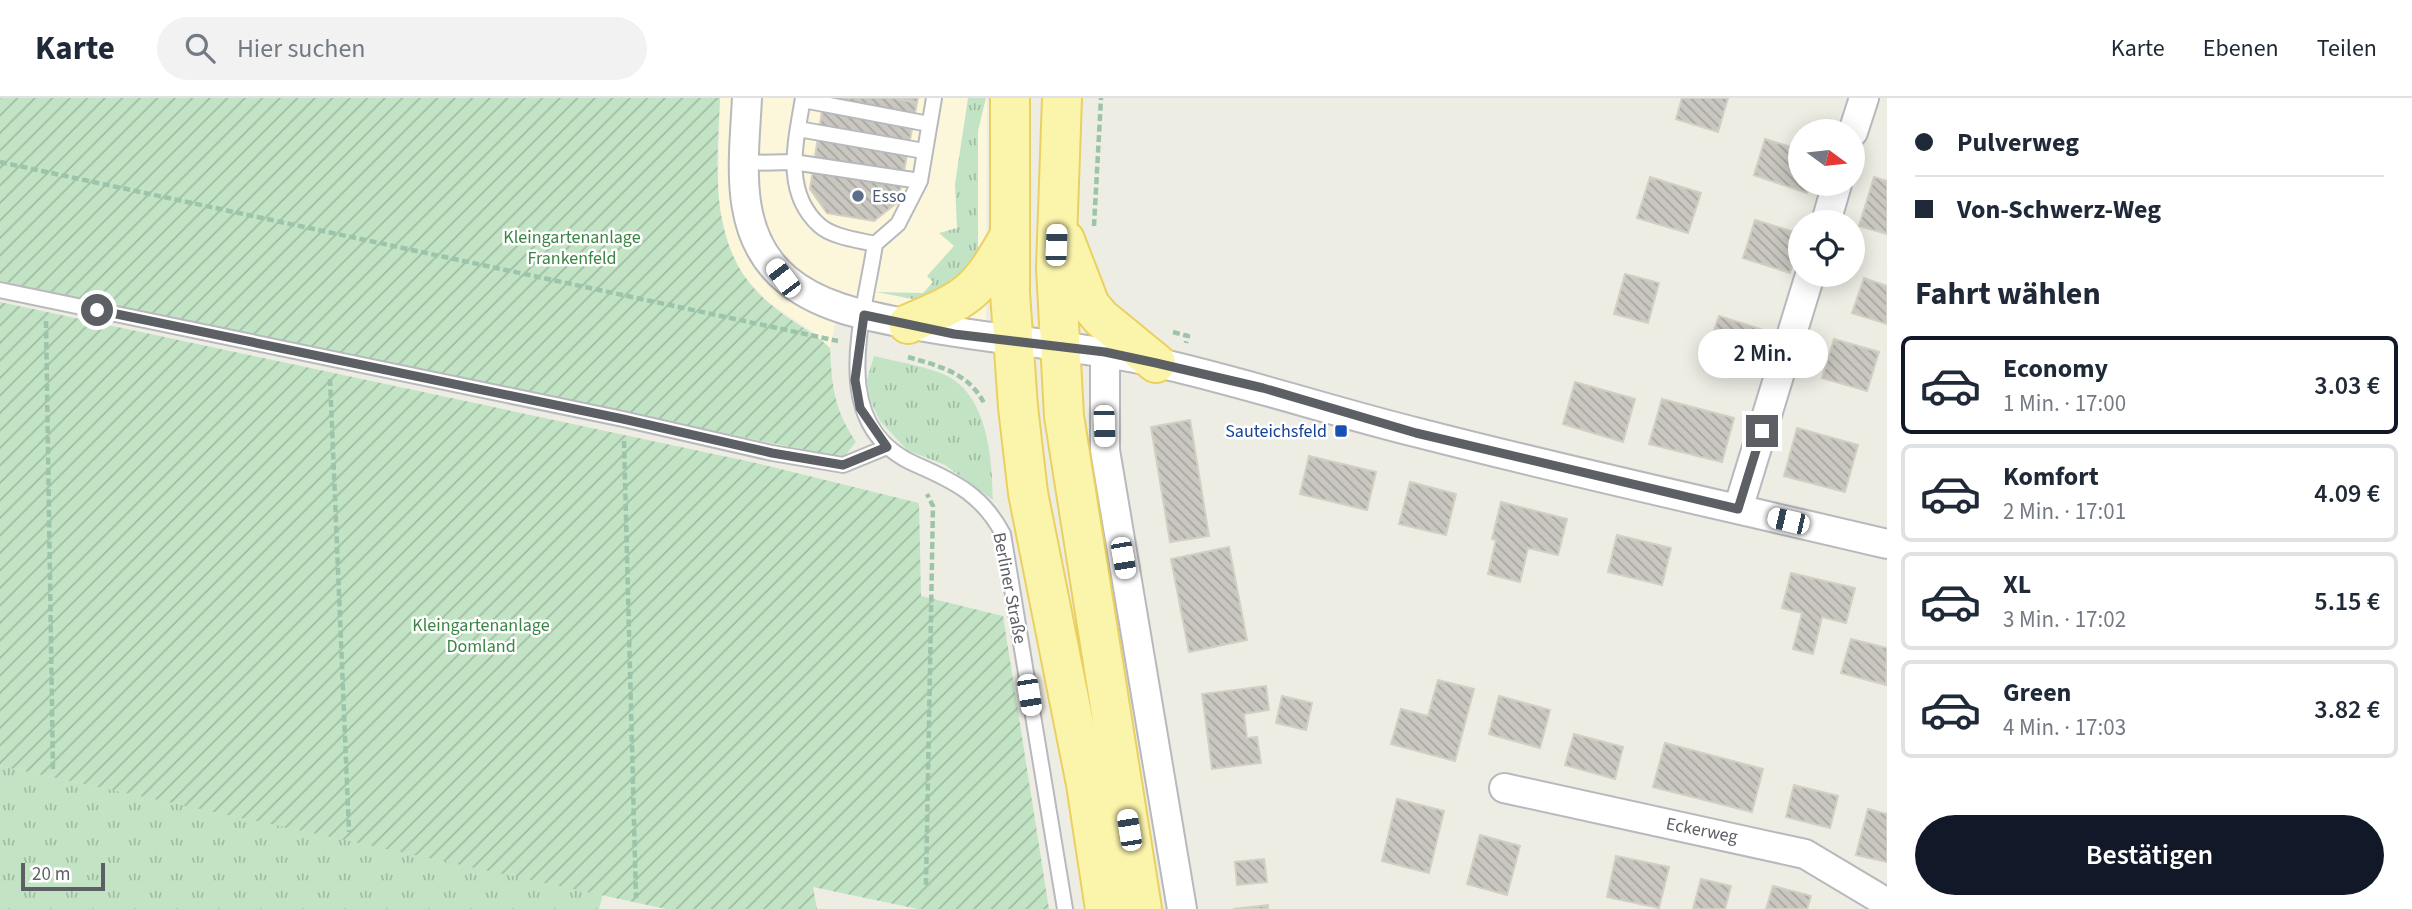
<!DOCTYPE html>
<html lang="de">
<meta charset="utf-8">
<style>
body{margin:0;font-family:"Source Sans 3",sans-serif;background:#f2f2f3;color:#1f2937;height:100vh;display:flex;flex-direction:column;font-size:26px;white-space:nowrap}
*{box-sizing:border-box;margin:0}
p{font-size:23px;color:#747a83}
.icon{flex:none;width:38px;height:38px;fill:none;stroke:currentColor;stroke-width:2;stroke-linecap:round;stroke-linejoin:round}
.map{position:relative;flex:1;overflow:hidden}
.side{display:flex;flex-direction:column;background:#fff;width:525px}
.side>*{flex:none}
.banner{display:grid;align-content:center;height:154px;padding:0 28px;background:#fff}
.needle{width:46px;rotate:105deg}
.buttons{position:absolute;left:1788px;top:21px;display:grid;gap:14px}
.buttons a{display:grid;place-items:center;width:77px;height:77px;border-radius:50%;background:#fff;box-shadow:0 4px 18px #0003;font-size:35px}
.scale{position:absolute;left:21px;bottom:18px;width:84px;box-sizing:border-box;padding-left:7px;border:4px solid #5c5f64;border-top:0;font-size:19px;line-height:24px;white-space:nowrap;color:#5c5f64;-webkit-text-stroke:5px #fff;paint-order:stroke}
.end{position:absolute;width:32px;height:32px;margin:-16px;border:9px solid #5c5f64;background:#fff;box-shadow:0 0 0 4px #fff}
.from{border-radius:50%}
.bubble{position:absolute;height:49px;border-radius:24px;background:#fff;box-shadow:0 4px 18px #0003;font-size:23px;font-weight:600;line-height:49px;text-align:center}
.car{position:absolute;width:21px;height:42px;margin:-21px -10px;border-radius:9px;box-shadow:0 0 5px 2px #0007;background:linear-gradient(#fff 24%,#345 0 40%,#fff 0 76%,#345 0 86%,#fff 0)}
.banner b{display:flex;align-items:center;gap:24px;height:66px;font-size:26px}
.banner b+b{border-top:2px solid #e0e1e3}
.banner i{width:18px;height:18px;background:#1f2937}
ul{padding:0;list-style:none}
li{display:flex;align-items:center;gap:21px;height:98px;margin:0 14px 10px;padding:0 14px;border:4px solid #e0e1e3;border-radius:10px}
li div{flex:1}
li b{display:block;font-size:26px}
li em{font-style:normal;font-weight:600}
li.selected{border-color:#111827}
li>.icon{width:63px;height:63px;stroke-width:1.5}
h2{padding:0 28px;font-size:32px;line-height:84px}
.cta{display:flex;gap:14px;margin-top:auto;padding:14px 28px}
.cta a{flex:1;height:80px;border-radius:42px;background:#111827;color:#fff;font-size:28px;font-weight:600;line-height:80px;text-align:center}
header{display:flex;align-items:center;gap:42px;box-sizing:border-box;height:98px;padding:0 35px;background:#fff;border-bottom:2px solid #e0e1e3}
header strong{font-size:33px}
nav{display:flex;gap:38px;margin-inline-start:auto;font-size:24px}
.search{width:490px;height:63px;background:#f2f2f3;display:flex;align-items:center;gap:18px;box-sizing:border-box;padding:0 24px;border-radius:38px;color:#747a83;font-size:26px}
main{display:flex;flex:1;min-height:0}
.map>svg:first-child{display:block}
</style>
<header>
<strong>Karte</strong>
<div class="search"><svg class="icon" aria-label="search" viewBox="0 0 24 24"><circle cx="10" cy="10" r="6"/><path d="M15 15l6 6"/></svg>Hier suchen</div>
<nav><a>Karte</a><a>Ebenen</a><a>Teilen</a></nav>
</header>
<main>
<div class="map">
<svg width="1887" height="811" viewBox="0 0 1887 811">
<defs>
<pattern id="grass-tufts" width="24" height="20" patternUnits="userSpaceOnUse" patternTransform="scale(1.75)"><rect width="24" height="20" fill="#c2e4c5"/><path d="M3 7l-1-3M5 7V3M7 7l1-3M15 17l-1-3M17 17v-4M19 17l1-3" fill="none" stroke="#a1bca4"/></pattern>
<pattern id="garden-furrows" width="10" height="10" patternUnits="userSpaceOnUse" patternTransform="scale(1.75)"><rect width="10" height="10" fill="#c2e4c5"/><path d="M-1 1l2-2M0 10L10 0M9 11l2-2" fill="none" stroke="#a1bca4"/></pattern>
<pattern id="building-back-hatch" width="6" height="6" patternUnits="userSpaceOnUse" patternTransform="scale(1.75)"><rect width="6" height="6" fill="#cac7c1"/><path d="M-1 5l2 2M0 0l6 6M5-1l2 2" fill="none" stroke="#a7a5a0"/></pattern>
</defs>
<rect width="100%" height="100%" fill="#eeede4"/>
<!-- commercial -->
<path fill="#fcf7db" d="M720,0H987L986,240L838,210L830,250L813,234L769,205L735,168L718,107Z"/>
<!-- grass -->
<path fill="url(#grass-tufts)" d="M968,0H986L978,33V150L971,179L923,203L876,194L923,195L933,184L927,178L954,148L939,135L957,130L955,86Z
M874,258C895,263 918,267 938,274C988,291 992,358 993,402L945,367L907,352L880,323L870,302L867,282Z
M0,668L603,796L599,811H0Z"/>
<!-- garden -->
<path fill="url(#garden-furrows)" d="M0,0H720C717,73 707,153 769,205C788,222 811,232 830,250C832,289 834,311 856,344L843,360L0,183Z
M0,204L756,365L919,405L921,498L1003,518L1049,811H918L813,789L817,811H666L0,668Z"/>
<!-- building -->
<path fill="url(#building-back-hatch)" stroke="#d2cfc3" stroke-width="2" d="M824,0H894L917,5L898,104L874,123L827,115L810,91Z
M894,0H918L917,5Z
M1682,0H1728L1718,34L1676,21Z
M1765,41L1801,52V86H1810L1807,95L1754,77Z
M1650,79L1701,95L1688,135L1637,120Z
M1874,79L1887,83V136L1859,128Z
M1755,122L1801,136L1790,175L1743,160Z
M1625,176L1659,185L1648,225L1614,216Z
M1864,180L1887,188V226L1852,215Z
M1719,218L1766,233L1754,272L1706,256Z
M1834,241L1879,254L1867,293L1822,280Z
M1575,284L1635,301L1623,344L1563,326Z
M1662,301L1734,320L1722,364L1649,346Z
M1190,322L1209,438L1170,444L1151,329Z
M1797,330L1858,347L1845,394L1784,378Z
M1309,358L1376,374L1367,412L1300,396Z
M1410,384L1456,396L1446,437L1399,426Z
M1501,404L1567,421L1558,457L1528,450L1520,484L1488,476L1496,442L1492,441Z
M1617,437L1671,450L1662,487L1608,474Z
M1229,449L1247,542L1189,554L1171,461Z
M1791,475L1855,490L1846,525L1822,519L1813,556L1793,551L1802,515L1782,510Z
M1851,541L1887,550L1886,587L1841,575Z
M1438,582L1474,591L1455,663L1391,646L1401,611L1428,618Z
M1266,588L1269,612L1244,616L1247,640L1257,639L1261,665L1212,671L1202,596Z
M1282,598L1312,605L1306,632L1276,625Z
M1499,598L1550,612L1540,650L1489,636Z
M1574,636L1623,649L1615,681L1565,667Z
M1665,645L1763,671L1752,714L1653,689Z
M1794,687L1838,698L1830,730L1786,719Z
M1397,701L1444,713L1429,775L1382,763Z
M1868,711L1887,716V764L1856,757Z
M1480,737L1520,748L1507,797L1467,786Z
M1616,758L1669,769L1659,810L1607,799Z
M1264,761L1267,784L1237,787L1235,764Z
M1701,781L1731,788L1725,811H1693Z
M1773,788L1811,798L1807,811H1766Z
M1268,807V811H1233Z"/>
<g fill="none" stroke-linecap="round" stroke-linejoin="round">
<!-- lane casing -->
<g stroke="#b7b9bd" stroke-width="18">
<path id="lane" d="M803,0C796,43 782,93 819,127C832,139 858,142 875,146
M934,0L920,83L898,126L875,146C864,221 825,328 917,367C956,384 983,398 1003,436L1065,811
M803,2L929,26
M798,31L924,53
M744,65L793,64L920,83
M0,192L623,321L772,355L843,367L887,349"/>
</g>
<!-- street casing -->
<g stroke="#b7b9bd" stroke-width="32">
<path id="street" d="M747,0C744,62 732,136 786,181C819,209 863,217 904,225C987,242 1072,246 1154,264C1244,284 1330,313 1419,335C1574,375 1731,409 1887,446
M1853,34L1864,0
M1826,124L1837,86
M1105,254V352L1182,811
M1738,411L1810,177
M1504,690L1805,756L1887,805"/>
</g>
<!-- primary casing -->
<g stroke="#ead061" stroke-width="42">
<path id="primary" d="M1010,0V195L1018,309L1028,395L1086,686L1105,811
M1062,0L1056,170L1064,318L1142,811
M1065,142L1090,207L1101,220L1156,265
M908,226C968,200 976,197 1009,139"/>
</g>
<!-- path -->
<path stroke="#9cc4ab" stroke-width="4.5" stroke-dasharray="7 3.5" stroke-linecap="butt" d="M0,64L838,243
M1094,128L1101,0
M46,223L53,674
M1173,234L1188,238L1186,245
M908,259C938,268 968,274 984,305
M330,281L349,734
M624,343L636,800
M926,787L933,408L927,396"/>
<!-- lane -->
<use href="#lane" stroke="#fff" stroke-width="14"/>
<!-- street -->
<use href="#street" stroke="#fff" stroke-width="28"/>
<!-- primary -->
<use href="#primary" stroke="#fbf5ac" stroke-width="38"/>
</g>
<g fill="none" stroke-linecap="round" stroke-linejoin="round">
<!-- route -->
<path stroke="#5c5f64" stroke-width="9" d="M97,212L623,321L772,355L843,367L887,349L860,310L855,282L864,217L954,236L1105,254L1156,265L1263,290L1416,335L1738,411L1762,333"/>
</g>
<!-- markers -->
<circle fill="#5c6f8a" stroke="#fff" stroke-width="2.5" cx="858" cy="98" r="7"/>
<rect fill="#1a4fb4" stroke="#fff" stroke-width="2.5" x="1334" y="326" width="14" height="14" rx="3.5"/>
<g text-anchor="middle" stroke-width="5" stroke-linejoin="round" paint-order="stroke">
<!-- service labels -->
<g font-size="18" fill="#4e5e75" stroke="#fff" text-anchor="start">
<text x="872" y="104">Esso</text>
</g>
<!-- park labels -->
<g font-size="18" fill="#3a8544" stroke="#fff">
<text x="572" y="145">Kleingartenanlage<tspan x="572" dy="21">Frankenfeld</tspan></text>
<text x="481" y="533">Kleingartenanlage<tspan x="481" dy="21">Domland</tspan></text>
</g>
<!-- transit labels -->
<g font-size="18" fill="#164399" stroke="#fff" text-anchor="end">
<text x="1327" y="339">Sauteichsfeld</text>
</g>
<!-- street labels -->
<g font-size="18" fill="#5c5f64" stroke="#fff">
<text transform="translate(1010 490) rotate(79)" y="6">Berliner Straße</text>
<text transform="translate(1702 732) rotate(11)" y="6">Eckerweg</text>
</g>
</g>
</svg>
<div class="buttons">
<a><svg class="needle" viewBox="-14 -14 28 28"><path d="M0-13l5 13h-10z" fill="#e53935"/><path d="M0 13l5-13h-10z" fill="#747a83"/></svg></a>
<a><svg class="icon" aria-label="locate" viewBox="0 0 24 24"><circle cx="12" cy="12" r="6"/><path d="M12 2v4M12 18v4M2 12h4M18 12h4"/></svg></a>
</div>
<div class="scale">20 m</div>
<i class="end from" style="left:97px;top:212px"></i>
<i class="end" style="left:1762px;top:333px"></i>
<div class="bubble" style="left:1698px;top:231px;width:130px">2 Min.</div>
<i class="car" style="left:1056px;top:147px;rotate:2deg"></i>
<i class="car" style="left:783px;top:180px;rotate:323deg"></i>
<i class="car" style="left:1104px;top:328px;rotate:178deg"></i>
<i class="car" style="left:1788px;top:423px;rotate:283deg"></i>
<i class="car" style="left:1123px;top:460px;rotate:170deg"></i>
<i class="car" style="left:1029px;top:597px;rotate:171deg"></i>
<i class="car" style="left:1129px;top:732px;rotate:351deg"></i>
</div>
<section class="side">
<div class="banner">
<b><i class="from"></i>Pulverweg</b>
<b><i></i>Von-Schwerz-Weg</b>
</div>
<h2>Fahrt wählen</h2>
<ul>
<li class="selected"><svg class="icon" aria-label="car" viewBox="0 0 24 24"><path d="M5 17H2v-5l4-1 3-4h7l3 4 3 1v5h-3M9 17h6M6 11h13"/><circle cx="7" cy="17" r="2"/><circle cx="17" cy="17" r="2"/></svg><div><b>Economy</b><p>1 Min. · 17:00</p></div><em>3.03 €</em></li>
<li><svg class="icon" aria-label="car" viewBox="0 0 24 24"><path d="M5 17H2v-5l4-1 3-4h7l3 4 3 1v5h-3M9 17h6M6 11h13"/><circle cx="7" cy="17" r="2"/><circle cx="17" cy="17" r="2"/></svg><div><b>Komfort</b><p>2 Min. · 17:01</p></div><em>4.09 €</em></li>
<li><svg class="icon" aria-label="car" viewBox="0 0 24 24"><path d="M5 17H2v-5l4-1 3-4h7l3 4 3 1v5h-3M9 17h6M6 11h13"/><circle cx="7" cy="17" r="2"/><circle cx="17" cy="17" r="2"/></svg><div><b>XL</b><p>3 Min. · 17:02</p></div><em>5.15 €</em></li>
<li><svg class="icon" aria-label="car" viewBox="0 0 24 24"><path d="M5 17H2v-5l4-1 3-4h7l3 4 3 1v5h-3M9 17h6M6 11h13"/><circle cx="7" cy="17" r="2"/><circle cx="17" cy="17" r="2"/></svg><div><b>Green</b><p>4 Min. · 17:03</p></div><em>3.82 €</em></li>
</ul>
<div class="cta"><a>Bestätigen</a></div>
</section>
</main>
